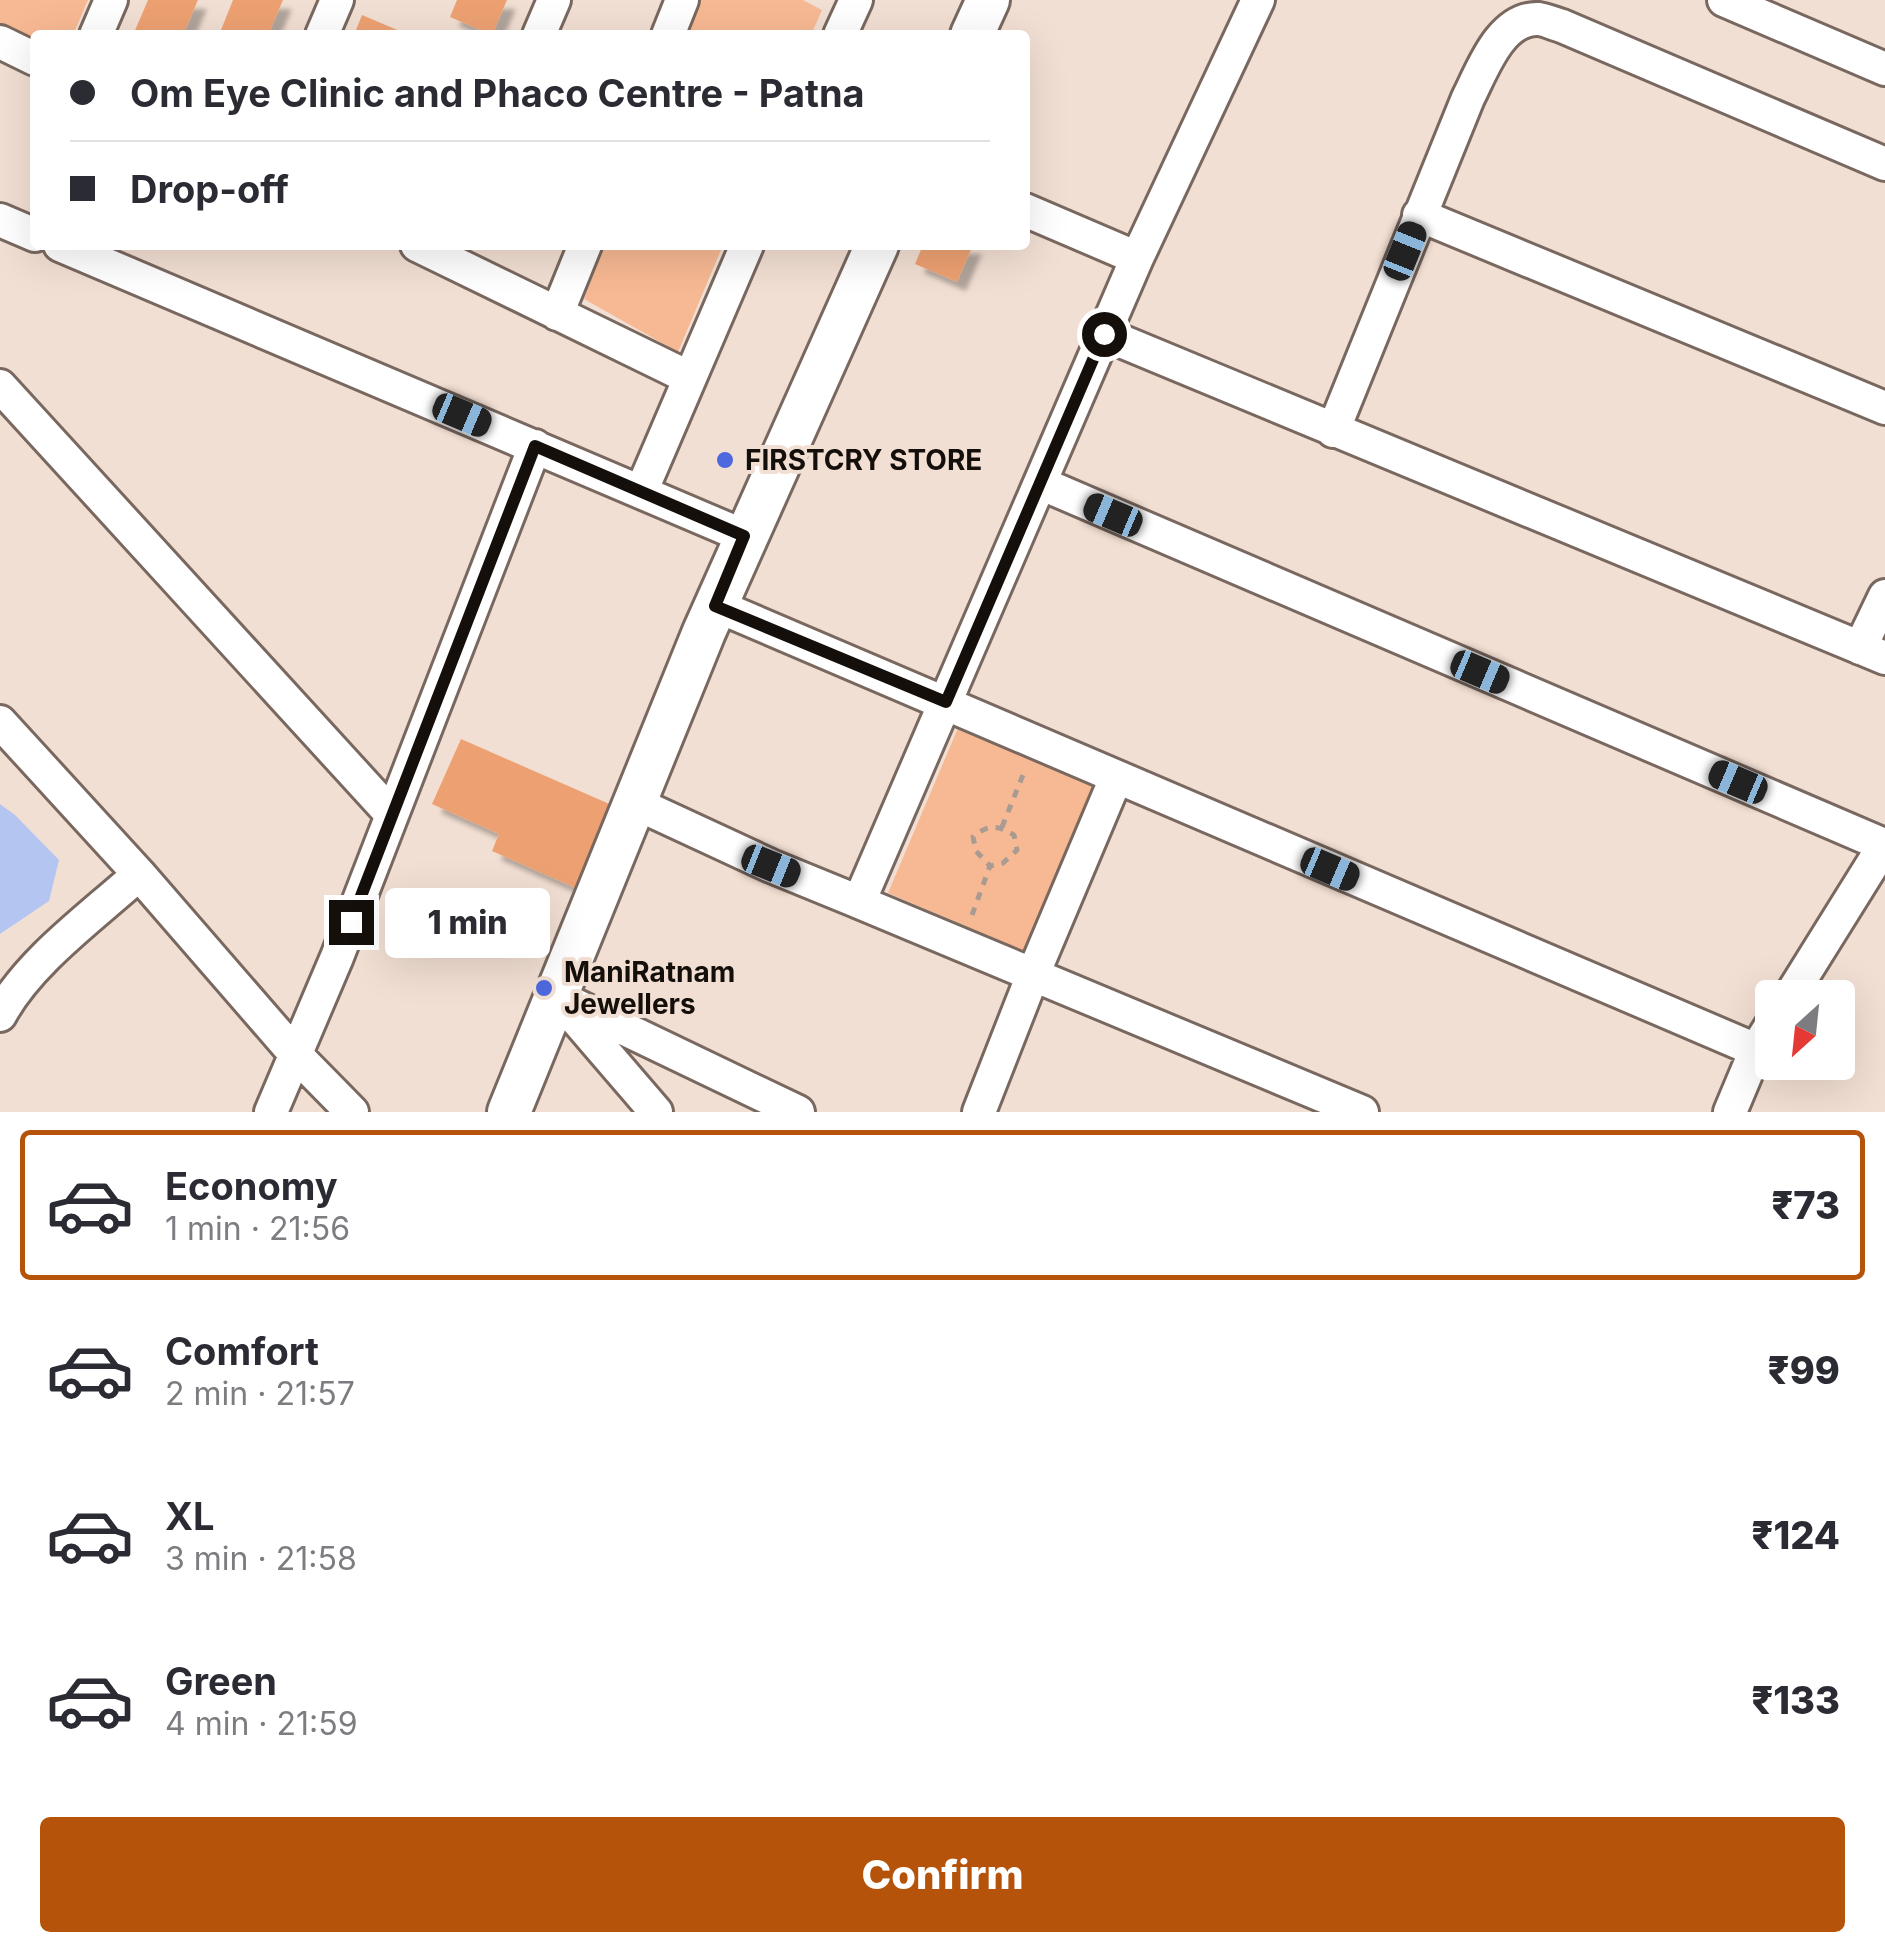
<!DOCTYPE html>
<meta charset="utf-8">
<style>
body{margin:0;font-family:Inter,sans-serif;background:#f7f7f7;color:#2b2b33;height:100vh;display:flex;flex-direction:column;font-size:38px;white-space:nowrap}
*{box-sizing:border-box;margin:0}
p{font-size:32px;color:#7c7c81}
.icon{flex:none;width:55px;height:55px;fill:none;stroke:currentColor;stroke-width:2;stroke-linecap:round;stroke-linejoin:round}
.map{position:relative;height:1112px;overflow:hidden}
.details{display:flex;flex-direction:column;background:#fff;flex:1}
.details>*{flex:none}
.guide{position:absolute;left:30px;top:30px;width:1000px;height:220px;border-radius:10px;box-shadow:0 10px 40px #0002;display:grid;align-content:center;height:220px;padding:0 40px;background:#fff}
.needle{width:65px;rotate:207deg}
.tools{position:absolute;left:1755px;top:980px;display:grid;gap:20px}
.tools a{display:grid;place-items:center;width:100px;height:100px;border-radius:10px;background:#fff;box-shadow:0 10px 40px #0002;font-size:50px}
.end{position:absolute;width:45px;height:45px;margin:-22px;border:12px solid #150f0b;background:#fff;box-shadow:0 0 0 5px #fff}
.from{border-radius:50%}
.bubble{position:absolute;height:70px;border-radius:10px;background:#fff;box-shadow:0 10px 40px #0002;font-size:32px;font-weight:800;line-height:70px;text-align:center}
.car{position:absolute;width:30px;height:60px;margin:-30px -15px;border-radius:12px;box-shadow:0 0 8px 2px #0007;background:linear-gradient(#222 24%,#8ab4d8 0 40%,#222 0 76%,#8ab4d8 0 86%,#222 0)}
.guide b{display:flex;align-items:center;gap:35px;height:95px;font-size:38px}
.guide b+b{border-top:2px solid #e1e1e2}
.guide i{width:25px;height:25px;background:#2b2b33}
ul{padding:18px 0 0;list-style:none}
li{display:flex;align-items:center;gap:30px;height:150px;margin:0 20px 15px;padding:0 20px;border:5px solid transparent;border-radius:10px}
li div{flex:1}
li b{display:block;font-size:38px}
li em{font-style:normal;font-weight:800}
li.active{border-color:#b45309}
li>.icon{width:90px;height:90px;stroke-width:1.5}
.action{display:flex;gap:20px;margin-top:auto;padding:20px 40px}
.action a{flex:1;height:115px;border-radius:10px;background:#b45309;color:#fff;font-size:40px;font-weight:800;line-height:115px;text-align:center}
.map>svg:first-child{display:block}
</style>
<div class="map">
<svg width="1885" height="1112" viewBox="0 0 1885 1112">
<defs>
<filter id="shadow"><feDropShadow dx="9" dy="9" stdDeviation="2.5" flood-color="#0004"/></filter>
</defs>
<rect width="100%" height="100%" fill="#f2dfd3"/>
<!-- green -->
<path fill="#f7b993" d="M0,0H88L73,35H35V41L0,23Z
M695,0H803L822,10L811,35H682Z
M604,245H723L678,352L584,299Z
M958,728L1097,787L1027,952L888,893Z"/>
<!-- water -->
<path fill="#b5c5f2" d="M0,804L15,815L59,860L49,901L0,934Z"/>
<!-- building -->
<path fill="#eda172" filter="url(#shadow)" d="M148,0H198L183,35H133Z
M233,0H283L268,35H219Z
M457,0H507L492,35L450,17Z
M362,15L409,35H354Z
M923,245H973L957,282L915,264Z
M461,739L614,806L578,889L492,851L499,834L432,804Z"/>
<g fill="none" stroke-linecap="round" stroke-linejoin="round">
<!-- minor casing -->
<g stroke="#79685f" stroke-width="38">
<path id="minor" d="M1258,0L1137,258L859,902L1362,1112
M1724,0L1885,69
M96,35L111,0
M322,35L337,0
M539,35L554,0
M668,35L682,0
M840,35L856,0
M0,42L35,59
M1025,210L1137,258
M1419,215L1885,408
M0,220L35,235
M60,245L744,536
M417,245L688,377
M557,314L585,245
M1104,334L1885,658
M0,386L392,815
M1333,431L1468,98C1482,71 1500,17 1539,19C1546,20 1555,24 1562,26L1885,164
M1040,483L1884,845
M641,492L747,245
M715,605L1756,1050
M1860,648L1885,596
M0,722L139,874L296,1055L352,1112
M635,803L771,866L859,902
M556,996L798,1112
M1789,998L1885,844
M565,1006L656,1112
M0,1015C29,961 94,915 139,874
M271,1112L337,957L535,446
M979,1112L1032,977L1116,778
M1730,1112L1756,1050L1772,1024"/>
</g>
<!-- tertiary casing -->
<g stroke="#79685f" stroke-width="48">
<path id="tertiary" d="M972,35L988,0
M509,1112L704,632L877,245"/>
</g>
<!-- path -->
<path stroke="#aa9b92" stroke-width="5" stroke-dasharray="8 8" stroke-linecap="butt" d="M1002,827L1025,770
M972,915L990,866L1003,863L1017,850L1014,835C998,825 988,824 973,837L976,851L990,866"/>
<!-- minor -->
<use href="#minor" stroke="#fff" stroke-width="32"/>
<!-- tertiary -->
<use href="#tertiary" stroke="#fff" stroke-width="42"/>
</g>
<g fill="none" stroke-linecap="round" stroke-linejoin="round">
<!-- route -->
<path stroke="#150f0b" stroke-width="12" d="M351,922L535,446L744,536L715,606L946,702L1104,334"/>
</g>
<!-- markers -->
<g fill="#4e69dd" stroke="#f2dfd3" stroke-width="4">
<circle cx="725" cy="460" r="10"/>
<circle cx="544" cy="988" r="10"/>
</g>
<g text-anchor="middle" stroke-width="8" stroke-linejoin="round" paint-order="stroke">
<!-- poi labels -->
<g font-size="28" font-weight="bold" fill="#150f0b" stroke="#f2dfd3" text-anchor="start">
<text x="745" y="470">FIRSTCRY STORE</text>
<text x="564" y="982">ManiRatnam<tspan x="564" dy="32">Jewellers</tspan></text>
</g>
</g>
</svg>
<div class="tools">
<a><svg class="needle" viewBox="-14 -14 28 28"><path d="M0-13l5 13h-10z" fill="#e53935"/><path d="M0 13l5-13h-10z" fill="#7c7c81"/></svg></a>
</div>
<i class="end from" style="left:1104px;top:334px"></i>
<i class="end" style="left:351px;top:922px"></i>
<div class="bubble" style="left:385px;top:888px;width:165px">1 min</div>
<i class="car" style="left:1405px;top:251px;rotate:22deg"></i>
<i class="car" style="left:462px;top:415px;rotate:113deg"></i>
<i class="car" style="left:1113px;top:515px;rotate:293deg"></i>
<i class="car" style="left:1480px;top:672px;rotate:113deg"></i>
<i class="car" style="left:1738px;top:782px;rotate:293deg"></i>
<i class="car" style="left:771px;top:866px;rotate:112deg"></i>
<i class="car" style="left:1330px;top:869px;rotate:113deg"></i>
<div class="guide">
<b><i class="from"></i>Om Eye Clinic and Phaco Centre - Patna</b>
<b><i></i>Drop-off</b>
</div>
</div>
<section class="details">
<ul>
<li class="active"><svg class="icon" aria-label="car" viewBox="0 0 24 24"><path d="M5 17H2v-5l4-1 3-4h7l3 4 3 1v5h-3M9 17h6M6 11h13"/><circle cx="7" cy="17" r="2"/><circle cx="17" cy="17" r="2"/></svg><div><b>Economy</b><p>1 min · 21:56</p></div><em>₹73</em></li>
<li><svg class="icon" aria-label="car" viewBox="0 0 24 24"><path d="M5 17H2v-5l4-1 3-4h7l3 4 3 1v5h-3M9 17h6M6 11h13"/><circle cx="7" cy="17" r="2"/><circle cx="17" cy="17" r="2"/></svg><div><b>Comfort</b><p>2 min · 21:57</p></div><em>₹99</em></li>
<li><svg class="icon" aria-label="car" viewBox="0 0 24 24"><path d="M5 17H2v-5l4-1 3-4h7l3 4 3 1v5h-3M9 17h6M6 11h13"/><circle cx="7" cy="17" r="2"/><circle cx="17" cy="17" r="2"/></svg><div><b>XL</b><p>3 min · 21:58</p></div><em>₹124</em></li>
<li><svg class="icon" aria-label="car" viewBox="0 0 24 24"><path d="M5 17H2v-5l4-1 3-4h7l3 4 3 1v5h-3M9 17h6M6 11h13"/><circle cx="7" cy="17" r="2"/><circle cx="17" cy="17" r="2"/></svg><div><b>Green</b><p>4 min · 21:59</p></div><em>₹133</em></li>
</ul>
<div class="action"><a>Confirm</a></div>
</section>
